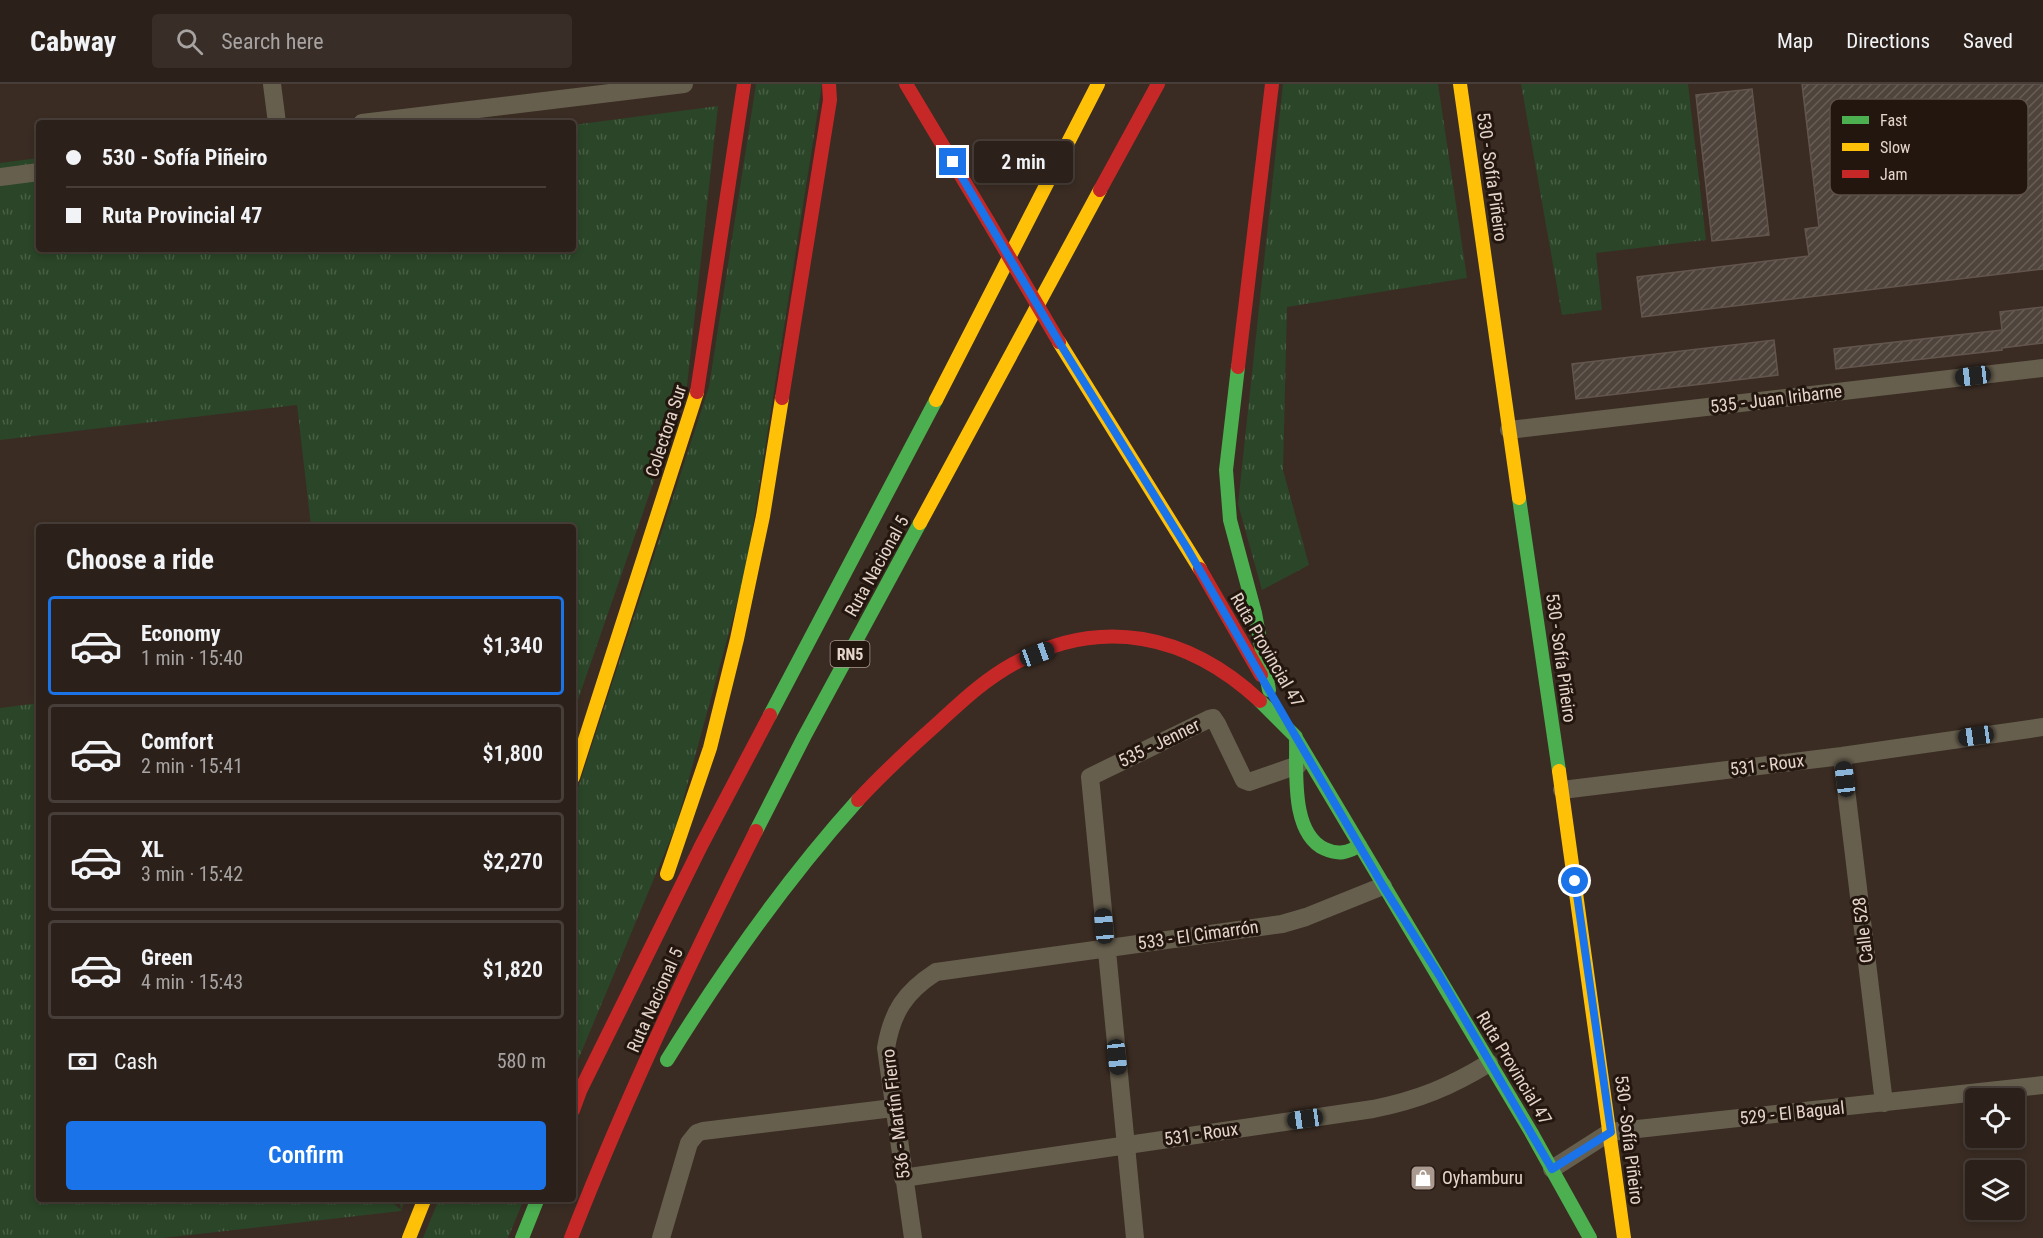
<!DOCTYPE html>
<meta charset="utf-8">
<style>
body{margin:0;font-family:"Roboto Condensed",sans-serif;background:#382e27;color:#f1f3f6;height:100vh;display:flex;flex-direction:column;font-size:22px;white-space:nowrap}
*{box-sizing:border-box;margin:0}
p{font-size:20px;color:#a6a3a2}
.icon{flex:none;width:33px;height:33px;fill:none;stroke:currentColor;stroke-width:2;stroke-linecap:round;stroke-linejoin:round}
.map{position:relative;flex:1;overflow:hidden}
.sheet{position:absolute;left:36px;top:440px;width:540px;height:678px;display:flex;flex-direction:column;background:#2c211a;border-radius:6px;box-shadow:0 3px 9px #0003,0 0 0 2px #483e39}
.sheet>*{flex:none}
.banner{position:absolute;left:36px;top:36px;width:540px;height:132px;border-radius:6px;box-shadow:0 3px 9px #0003,0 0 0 2px #483e39;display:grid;align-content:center;height:132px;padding:0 30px;background:#2c211a}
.controls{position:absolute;left:1965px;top:1004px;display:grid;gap:12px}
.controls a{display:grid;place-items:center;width:60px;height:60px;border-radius:6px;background:#2c211a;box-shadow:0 3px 9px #0003,0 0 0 2px #483e39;font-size:30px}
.end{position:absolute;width:27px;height:27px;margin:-14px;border:8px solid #1a73e8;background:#fff;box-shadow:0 0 0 3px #fff}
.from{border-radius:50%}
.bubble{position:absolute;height:42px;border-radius:6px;background:#2c211a;box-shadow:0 3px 9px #0003,0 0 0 2px #483e39;font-size:20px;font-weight:600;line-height:42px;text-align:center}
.car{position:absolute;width:18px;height:36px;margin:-18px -9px;border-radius:8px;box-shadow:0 0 4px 2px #0007;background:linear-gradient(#222 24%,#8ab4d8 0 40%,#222 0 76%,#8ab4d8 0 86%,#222 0)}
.banner b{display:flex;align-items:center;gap:21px;height:57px;font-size:22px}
.banner b+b{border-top:2px solid #483e39}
.banner i{width:15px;height:15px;background:#f1f3f6}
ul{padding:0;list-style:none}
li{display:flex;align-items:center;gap:18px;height:99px;margin:0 12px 9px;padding:0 18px;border:3px solid #483e39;border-radius:6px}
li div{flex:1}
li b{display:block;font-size:22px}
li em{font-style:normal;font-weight:600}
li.active{border-color:#1a73e8}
li>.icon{width:54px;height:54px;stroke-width:1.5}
h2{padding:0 30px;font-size:27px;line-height:72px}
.pay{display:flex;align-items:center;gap:15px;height:66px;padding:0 30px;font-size:22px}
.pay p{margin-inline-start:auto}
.action{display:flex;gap:12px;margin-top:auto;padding:12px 30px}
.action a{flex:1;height:69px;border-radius:6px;background:#1a73e8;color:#fff;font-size:24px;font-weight:600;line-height:69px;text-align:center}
header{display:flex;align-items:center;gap:36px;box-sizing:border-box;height:84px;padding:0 30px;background:#2c211a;border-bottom:2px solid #483e39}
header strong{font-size:28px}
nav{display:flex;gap:33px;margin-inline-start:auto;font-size:21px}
.search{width:420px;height:54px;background:#382e27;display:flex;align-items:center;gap:15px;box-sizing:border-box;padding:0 21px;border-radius:6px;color:#a6a3a2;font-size:22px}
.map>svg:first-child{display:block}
</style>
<header>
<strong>Cabway</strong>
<div class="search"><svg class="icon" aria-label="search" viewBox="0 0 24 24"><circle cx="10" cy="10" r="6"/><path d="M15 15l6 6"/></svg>Search here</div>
<nav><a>Map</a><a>Directions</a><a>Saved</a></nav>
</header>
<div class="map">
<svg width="2043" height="1154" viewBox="0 0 2043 1154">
<defs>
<pattern id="grass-tufts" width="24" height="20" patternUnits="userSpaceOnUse" patternTransform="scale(1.5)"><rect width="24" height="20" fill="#2a4527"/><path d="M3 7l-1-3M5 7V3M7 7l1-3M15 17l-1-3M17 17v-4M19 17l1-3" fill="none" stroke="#495f45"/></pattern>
<pattern id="building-hatch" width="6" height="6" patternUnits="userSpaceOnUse" patternTransform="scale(1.5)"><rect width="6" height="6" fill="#4f443c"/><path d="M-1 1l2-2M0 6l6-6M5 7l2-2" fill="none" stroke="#685e57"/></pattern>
</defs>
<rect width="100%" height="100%" fill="#3a2c23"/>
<!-- grass -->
<path fill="url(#grass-tufts)" d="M756,0H822L746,486L676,742L573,988V719L709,303Z
M1283,0H1438L1467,194L1287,223L1283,386L1309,481L1262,506L1238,420Z
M1521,0H1688L1706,156L1596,169L1602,226L1562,231Z
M718,22L687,302L573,630V442H311L297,321L0,356V79L39,74V165H573V41Z
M39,619V1114H387L401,1126L400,1115H405L401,1127L163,1154H0V624Z
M439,1115H524L508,1154H423Z"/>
<!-- building -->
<path fill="url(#building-hatch)" stroke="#62554d" stroke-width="1.5" d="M1802,0H2043V185L1642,233L1637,193L1809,172L1805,145L1819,143Z
M1752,5L1769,151L1712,157L1696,11Z
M2043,223V259L2002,264V266L1836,285L1834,265L2002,246L2000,228Z
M1774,256L1778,291L1576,315L1572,280Z"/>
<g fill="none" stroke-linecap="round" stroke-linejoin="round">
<!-- street -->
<path stroke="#675f4e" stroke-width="18" d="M272,0L277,39
M362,39L684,0
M0,93L39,88
M1509,346L2043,284
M1842,672L1884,1019
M1562,706L1842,672L2043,643
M1552,1085L1610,1048L2043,1001
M903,1094L1373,1025C1418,1016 1450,1003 1489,979
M661,1154L689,1059L697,1049L703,1047L893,1024
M913,1154L886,964C892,928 905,908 936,888L1282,840L1306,833L1383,802
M1135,1154L1090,693L1209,635L1213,634L1217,640L1244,696L1249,698L1298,681"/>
<!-- fast -->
<path stroke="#4caf50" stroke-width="14" d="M1238,283L1226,386L1230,436L1255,529L1269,606
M1519,414L1559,687
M1260,617L1296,653C1297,686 1290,749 1325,765C1338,771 1348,769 1360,761
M770,631L936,316
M1296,654L1531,1048L1590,1154
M756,747L804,653L920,439
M667,976C724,884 785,797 858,716
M522,1154L538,1114"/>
<!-- slow -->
<path stroke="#ffc107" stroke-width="14" d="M1460,0L1519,414
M1059,258L1200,485
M936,316L1098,0
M920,439L1100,106
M1559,687L1624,1154
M573,693L697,308
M667,790L710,664L737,555L763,432L782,314
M409,1154L425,1114"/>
<!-- jam -->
<path stroke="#c62828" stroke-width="14" d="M906,0L988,137
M1100,106L1158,0
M1238,283L1272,0
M697,308L744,0
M782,314L830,16L829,0
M1200,485L1261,591
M858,716C883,689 910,664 937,640C961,618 984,596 1013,580C1101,531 1188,550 1260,617
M573,1026L580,1007L701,762L770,631
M571,1154C625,1015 689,880 756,747"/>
<!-- jam-bridge -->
<path stroke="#c62828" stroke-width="14" d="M988,137L1059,258"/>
</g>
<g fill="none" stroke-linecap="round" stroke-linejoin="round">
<!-- route -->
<path stroke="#1a73e8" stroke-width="8" d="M953,78L1059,258L1187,464L1296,653L1383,802L1439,891L1552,1085L1611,1048L1575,797"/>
</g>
<!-- icons -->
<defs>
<g id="shop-square" transform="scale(1.35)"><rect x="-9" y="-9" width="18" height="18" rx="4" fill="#a9998f" stroke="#22160f"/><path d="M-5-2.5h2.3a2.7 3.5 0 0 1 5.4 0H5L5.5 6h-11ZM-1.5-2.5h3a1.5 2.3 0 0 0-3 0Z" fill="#fff"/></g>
</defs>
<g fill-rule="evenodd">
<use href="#shop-square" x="1423" y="1094"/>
</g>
<g text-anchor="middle" stroke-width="6" stroke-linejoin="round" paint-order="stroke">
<!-- shield labels -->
<rect fill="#22160f" stroke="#aa9b91" stroke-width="1.5" x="830.5" y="557" width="39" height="26" rx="4.5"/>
<g font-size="16" font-weight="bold" fill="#e5d4c9">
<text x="850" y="576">RN5</text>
</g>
<!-- street labels -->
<g font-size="18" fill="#e5d4c9" stroke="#22160f">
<text transform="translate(1492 93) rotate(82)" y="6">530 - Sofía Piñeiro</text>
<text transform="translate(1776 315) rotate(-7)" y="6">535 - Juan Iribarne</text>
<text transform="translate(666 347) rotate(-72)" y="6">Colectora Sur</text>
<text transform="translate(877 482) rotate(-61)" y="6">Ruta Nacional 5</text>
<text transform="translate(1267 566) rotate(60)" y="6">Ruta Provincial 47</text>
<text transform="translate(1561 574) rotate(82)" y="6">530 - Sofía Piñeiro</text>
<text transform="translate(1159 659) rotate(-26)" y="6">535 - Jenner</text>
<text transform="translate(1767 681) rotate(-7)" y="6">531 - Roux</text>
<text transform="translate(1863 846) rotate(-97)" y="6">Calle 528</text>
<text transform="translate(1198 851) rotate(-8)" y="6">533 - El Cimarrón</text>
<text transform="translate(655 916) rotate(-66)" y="6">Ruta Nacional 5</text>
<text transform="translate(1514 984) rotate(59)" y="6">Ruta Provincial 47</text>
<text transform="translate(1792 1029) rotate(-6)" y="6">529 - El Bagual</text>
<text transform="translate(896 1030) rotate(-97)" y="6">536 - Martín Fierro</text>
<text transform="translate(1201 1050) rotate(-8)" y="6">531 - Roux</text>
<text transform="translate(1629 1056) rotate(83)" y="6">530 - Sofía Piñeiro</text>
</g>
<!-- poi labels -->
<g font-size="18" fill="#e5d4c9" stroke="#22160f" text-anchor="start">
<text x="1442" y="1100">Oyhamburu</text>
</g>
</g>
<!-- legend -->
<rect x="1830" y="15" width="198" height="96" rx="9" fill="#22160f" stroke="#5c4f47" stroke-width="1.5"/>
<rect x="1842" y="32" width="27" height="8" fill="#4caf50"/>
<rect x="1842" y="59" width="27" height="8" fill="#ffc107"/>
<rect x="1842" y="86" width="27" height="8" fill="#c62828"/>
<g font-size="16" fill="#e5d4c9">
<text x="1880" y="42">Fast</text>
<text x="1880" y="69">Slow</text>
<text x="1880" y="96">Jam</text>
</g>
</svg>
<div class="controls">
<a><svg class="icon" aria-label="locate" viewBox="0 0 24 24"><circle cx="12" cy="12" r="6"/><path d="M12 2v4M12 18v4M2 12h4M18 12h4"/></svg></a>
<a><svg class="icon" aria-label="layers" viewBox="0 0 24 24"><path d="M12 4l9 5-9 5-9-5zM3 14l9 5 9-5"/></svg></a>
</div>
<i class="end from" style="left:1575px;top:797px"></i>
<i class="end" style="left:953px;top:78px"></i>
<div class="bubble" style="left:974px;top:57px;width:99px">2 min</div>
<i class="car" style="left:1973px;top:292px;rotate:263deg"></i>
<i class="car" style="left:1037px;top:570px;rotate:70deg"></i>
<i class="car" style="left:1976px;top:652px;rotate:262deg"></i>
<i class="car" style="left:1845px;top:695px;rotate:353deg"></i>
<i class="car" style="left:1104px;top:842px;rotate:355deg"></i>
<i class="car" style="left:1117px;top:973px;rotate:174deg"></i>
<i class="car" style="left:1305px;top:1035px;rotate:262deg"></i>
<div class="banner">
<b><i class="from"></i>530 - Sofía Piñeiro</b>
<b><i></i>Ruta Provincial 47</b>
</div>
<section class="sheet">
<h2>Choose a ride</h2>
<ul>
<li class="active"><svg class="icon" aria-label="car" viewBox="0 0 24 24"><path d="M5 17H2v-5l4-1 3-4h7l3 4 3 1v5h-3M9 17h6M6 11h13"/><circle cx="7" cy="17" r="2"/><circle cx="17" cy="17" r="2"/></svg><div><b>Economy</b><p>1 min · 15:40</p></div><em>$1,340</em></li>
<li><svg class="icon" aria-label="car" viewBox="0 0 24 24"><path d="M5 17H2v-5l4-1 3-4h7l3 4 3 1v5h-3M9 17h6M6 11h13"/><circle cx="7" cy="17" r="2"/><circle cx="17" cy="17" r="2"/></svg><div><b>Comfort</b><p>2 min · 15:41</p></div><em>$1,800</em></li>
<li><svg class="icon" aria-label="car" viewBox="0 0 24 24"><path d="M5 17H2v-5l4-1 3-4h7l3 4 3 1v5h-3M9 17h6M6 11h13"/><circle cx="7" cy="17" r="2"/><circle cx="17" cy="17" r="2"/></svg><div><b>XL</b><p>3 min · 15:42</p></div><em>$2,270</em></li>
<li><svg class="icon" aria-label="car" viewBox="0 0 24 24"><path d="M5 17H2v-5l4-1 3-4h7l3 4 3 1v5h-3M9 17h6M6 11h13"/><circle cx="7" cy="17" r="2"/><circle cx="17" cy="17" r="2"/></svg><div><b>Green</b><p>4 min · 15:43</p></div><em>$1,820</em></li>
</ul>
<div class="pay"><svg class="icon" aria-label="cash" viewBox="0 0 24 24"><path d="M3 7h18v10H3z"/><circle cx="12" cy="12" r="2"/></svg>Cash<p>580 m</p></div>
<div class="action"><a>Confirm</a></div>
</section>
</div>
